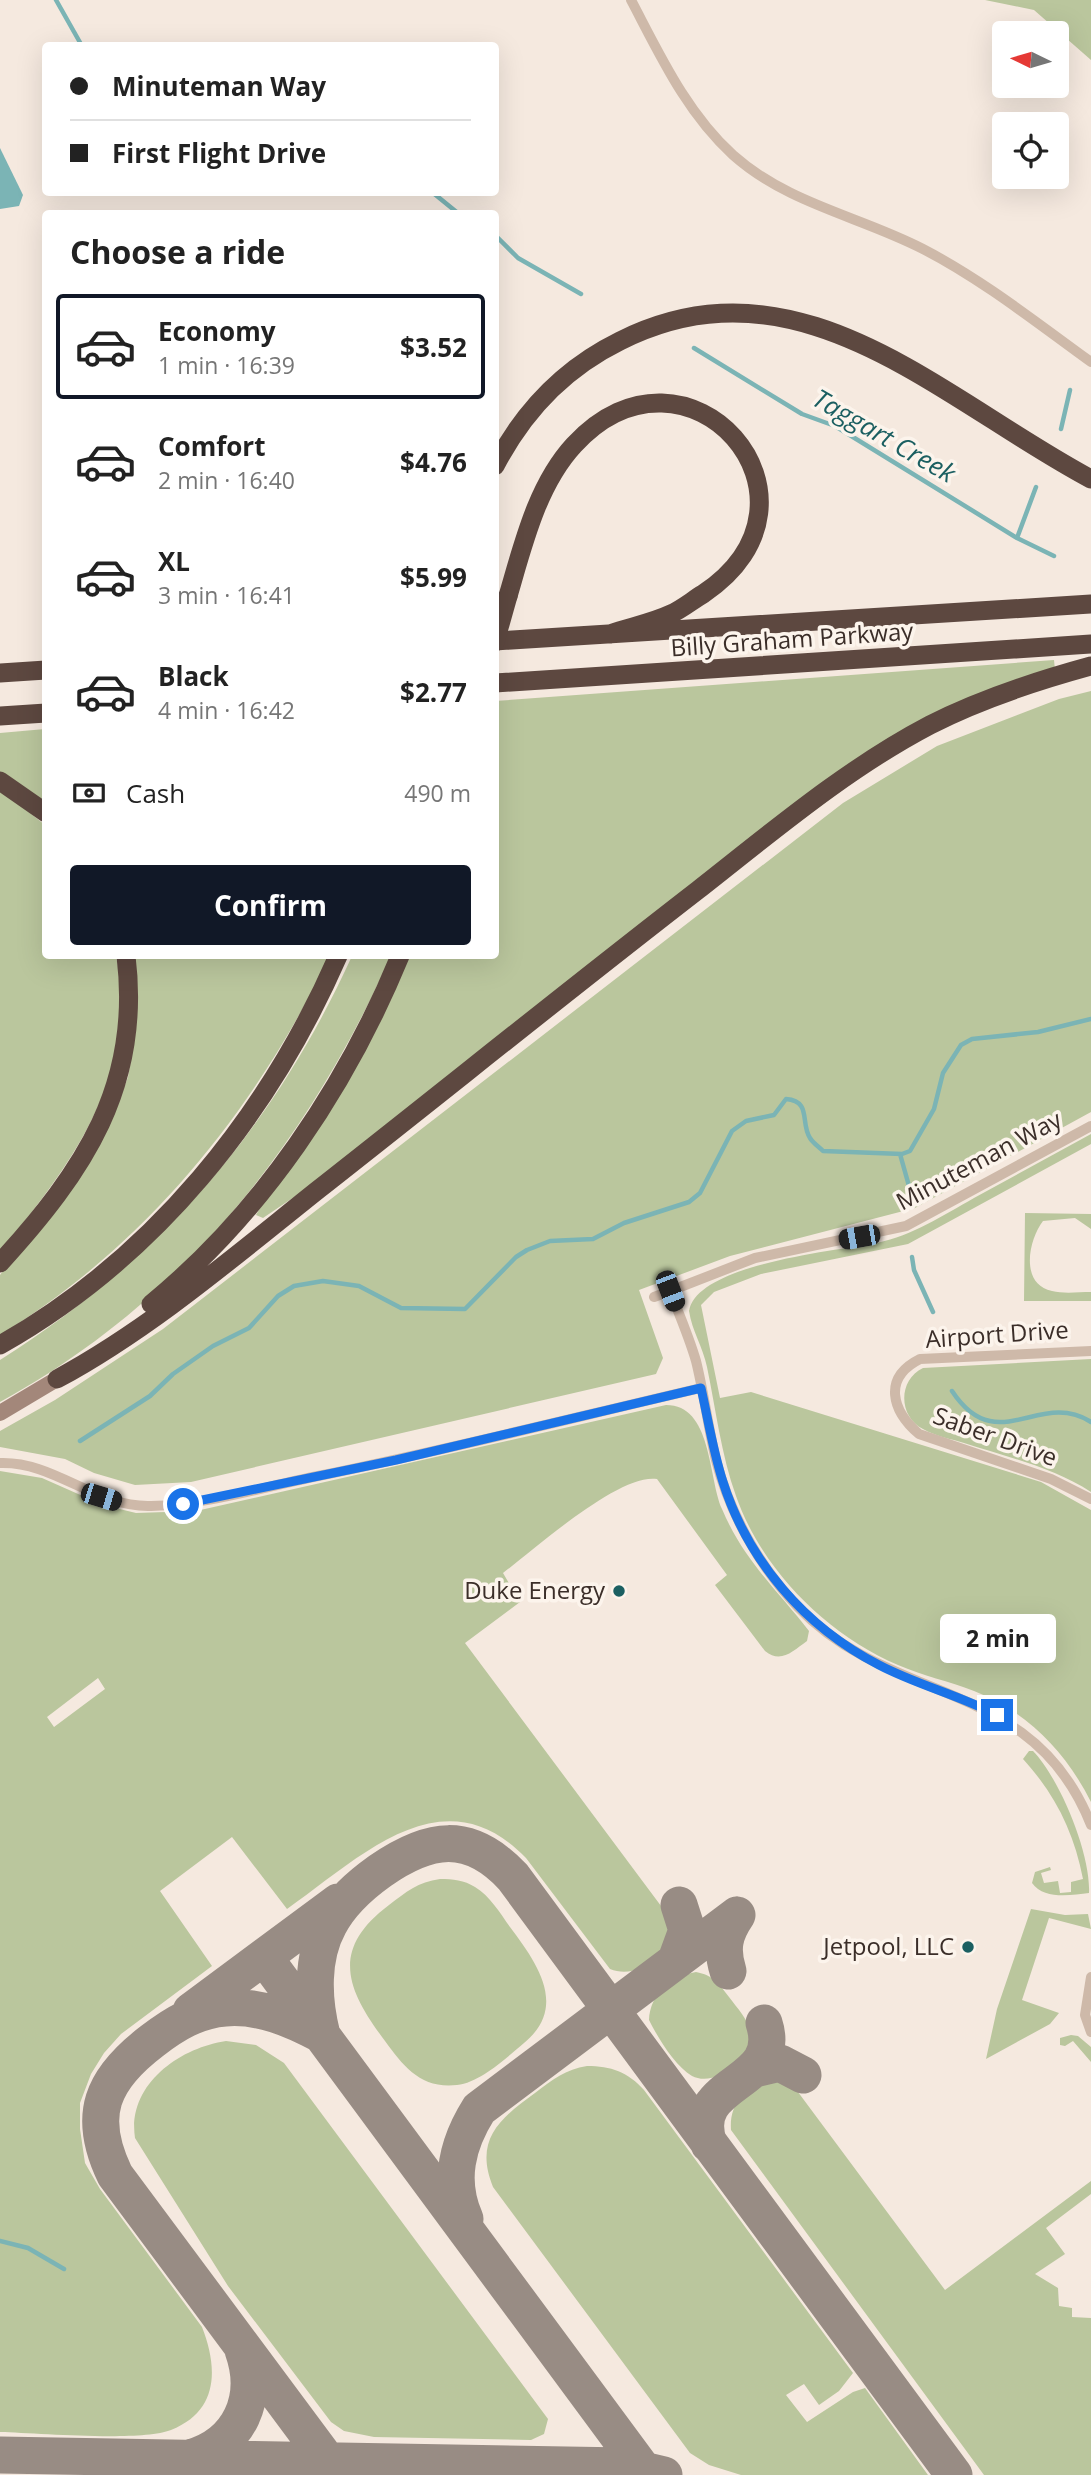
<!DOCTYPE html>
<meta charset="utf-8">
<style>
body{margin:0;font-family:"Open Sans",sans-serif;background:#f6f6f6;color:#222;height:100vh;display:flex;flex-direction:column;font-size:26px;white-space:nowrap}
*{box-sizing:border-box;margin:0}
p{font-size:23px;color:#767676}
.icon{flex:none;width:38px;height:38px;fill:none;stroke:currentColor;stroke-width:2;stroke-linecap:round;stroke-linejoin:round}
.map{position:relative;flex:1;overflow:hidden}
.sheet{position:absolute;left:42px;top:210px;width:457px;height:749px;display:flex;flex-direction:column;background:#fff;border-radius:7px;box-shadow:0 7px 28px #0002}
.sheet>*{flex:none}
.banner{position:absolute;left:42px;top:42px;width:457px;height:154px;border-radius:7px;box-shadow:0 7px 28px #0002;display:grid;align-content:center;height:154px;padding:0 28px;background:#fff}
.needle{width:46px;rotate:275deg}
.fabs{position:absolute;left:992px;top:21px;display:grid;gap:14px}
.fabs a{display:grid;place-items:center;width:77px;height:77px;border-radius:7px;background:#fff;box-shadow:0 7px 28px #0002;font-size:35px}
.end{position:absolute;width:32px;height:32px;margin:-16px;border:9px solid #1a73e8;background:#fff;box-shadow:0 0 0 4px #fff}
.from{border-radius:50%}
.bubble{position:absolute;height:49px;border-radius:7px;background:#fff;box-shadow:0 7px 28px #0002;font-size:23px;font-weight:700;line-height:49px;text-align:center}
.car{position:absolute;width:21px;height:42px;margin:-21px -10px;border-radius:9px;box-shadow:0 0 5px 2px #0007;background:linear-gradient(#222 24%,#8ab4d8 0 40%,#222 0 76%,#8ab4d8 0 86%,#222 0)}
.banner b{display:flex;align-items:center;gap:24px;height:66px;font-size:26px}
.banner b+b{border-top:2px solid #e0e0e0}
.banner i{width:18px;height:18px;background:#222}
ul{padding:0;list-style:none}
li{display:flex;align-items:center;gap:21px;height:105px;margin:0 14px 10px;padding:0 14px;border:4px solid transparent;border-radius:7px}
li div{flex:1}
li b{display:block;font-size:26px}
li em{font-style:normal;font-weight:700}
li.active{border-color:#111827}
li>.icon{width:63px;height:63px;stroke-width:1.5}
h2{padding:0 28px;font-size:32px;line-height:84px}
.pay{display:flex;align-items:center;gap:18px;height:77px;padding:0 28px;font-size:26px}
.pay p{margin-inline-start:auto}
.primary-button{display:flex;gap:14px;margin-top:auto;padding:14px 28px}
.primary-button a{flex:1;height:80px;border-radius:7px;background:#111827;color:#fff;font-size:28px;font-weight:700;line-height:80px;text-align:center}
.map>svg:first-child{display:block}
</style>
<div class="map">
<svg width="1091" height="2475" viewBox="0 0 1091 2475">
<rect width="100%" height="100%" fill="#f5e9df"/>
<!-- green -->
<path fill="#bac69d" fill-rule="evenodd" d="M985,0H1091V60L1034,10Z
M1054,660L1055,670L958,704L300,1193L263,1218L256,1215L408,956H495V701Z
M1091,691V1112L915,1208L730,1256L639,1290L663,1358L656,1374L191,1482L135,1485L94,1473L65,1459L0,1447V1431L55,1400L163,1329L843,803L937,746L1059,699Z
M45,729V804L0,773V733Z
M0,789L45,825L46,956H116C141,1074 70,1166 0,1252Z
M133,956H330C255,1110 147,1245 0,1335V1275L115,1112L128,1077L136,1029Z
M352,956H391C306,1144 184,1301 0,1402V1360C161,1258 273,1129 352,956Z
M1091,1134V1144L908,1244L761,1274L714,1292L701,1305L720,1398L751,1392L1041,1482L1091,1510V1802C1066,1752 1026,1711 974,1691C949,1681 923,1676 898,1665C826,1634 762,1570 736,1496C721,1454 716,1410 707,1367C703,1347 692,1331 689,1311C697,1264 835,1251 877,1243C913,1235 942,1216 974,1198C1013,1177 1052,1155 1091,1134Z
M1025,1213L1091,1214V1229L1075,1218L1043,1221C1029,1239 1019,1284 1052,1291C1064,1294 1078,1292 1091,1292V1301H1024Z
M1091,1359V1492C1053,1467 1007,1457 964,1443C951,1439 935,1436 923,1429C898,1416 898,1380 923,1368Z
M666,1405C712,1405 708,1476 722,1509C744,1561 776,1588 809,1631L807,1641C793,1651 781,1664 765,1651L715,1585L727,1575L657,1479C619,1473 535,1549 503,1573L520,1602L465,1643L667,1914C678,1946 642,1982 610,1969L526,1858C443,1772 361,1857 287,1909L232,1837L160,1891L212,1966L121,2034L104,2053L91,2074L80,2103V2129L85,2163L100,2189L202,2327C218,2368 219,2411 171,2430C141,2442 37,2433 0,2432V1471L42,1478L103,1505L136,1513L196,1511ZM98,1678L105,1689L54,1727L47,1717Z
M1029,1751H1033C1060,1779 1091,1854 1089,1893C1071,1895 1044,1900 1032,1883L1035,1872L1050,1867L1051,1870L1041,1873L1044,1883L1058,1881L1060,1893L1071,1892V1882L1083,1879C1074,1832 1055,1794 1023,1759Z
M440,1879C453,1879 464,1880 475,1887C490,1896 500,1913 510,1927C536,1962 569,2006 524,2043C506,2058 481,2082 457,2085C421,2089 404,2067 385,2041C347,1990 329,1950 389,1905C406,1892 418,1882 440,1879Z
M1031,1909L1065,1915L1088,1914L1091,1929L1049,1918L1022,2000L1059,2013L1050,2024L986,2059L997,2009Z
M696,1972C713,1975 719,1984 729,1997C737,2008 750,2021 751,2035C753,2059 715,2088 692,2076C675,2066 658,2038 649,2020C650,1994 671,1976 696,1972Z
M1071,2035L1078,2036L1091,2047V2062L1073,2041L1065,2046L1060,2045V2038Z
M226,2041L256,2045L284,2063L548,2419L544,2434L531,2440L374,2437L344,2431L331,2422L228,2286L135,2138C127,2085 179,2048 226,2041Z
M587,2066C611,2066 628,2072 644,2090L853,2373L839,2391L819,2405L804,2384L786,2395L807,2422L853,2392L865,2388L928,2475H741L709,2465L690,2453L493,2187C474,2140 499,2119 535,2093C552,2080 566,2069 587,2066Z
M771,2079L781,2081L798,2092L945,2290L1091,2181V2194L1046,2228L1065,2254L1035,2274L1058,2288L1059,2306L1072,2308V2317L1091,2318V2475H984L731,2130C729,2102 746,2088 771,2079Z"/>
<!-- water -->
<path fill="#7bb4b5" d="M0,148L23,195L19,206L0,209Z"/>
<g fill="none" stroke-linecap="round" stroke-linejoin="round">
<!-- stream -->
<path stroke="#7bb4b5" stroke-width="4.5" d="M56,0L82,46
M432,192L459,214
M495,235L518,258L581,294
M694,348L802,414L835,426L1017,538L1054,556
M1061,429L1070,390
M1017,538L1036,487
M900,1154L909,1186
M912,1257L914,1270L933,1312
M952,1391C997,1459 1039,1389 1091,1422
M80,1441L150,1396L173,1374L213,1346L249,1328L278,1296L294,1286L323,1281L359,1286L401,1308L465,1309L516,1257L527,1250L550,1241L593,1239L624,1223L689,1202L700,1193L732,1131L746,1121L774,1115L786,1099C812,1101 800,1123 810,1138C813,1143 819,1147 823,1151L902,1154L910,1151L934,1109L943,1073L961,1045L972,1039L1038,1032L1091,1019
M0,2241L28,2248L64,2269"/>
<!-- taxiway -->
<path stroke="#988c84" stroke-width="37" d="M264,1957L647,2475
M676,1960L687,1930L679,1905
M728,1971C721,1949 724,1934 737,1915
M191,2011L338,1902
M322,2035C313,2000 311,1958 329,1925C341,1902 359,1886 380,1871C429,1837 469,1830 513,1877L954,2475
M322,2035C292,2019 260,2005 225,2008C197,2010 174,2024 152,2041C102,2079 86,2115 115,2175L338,2475
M755,2069L780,2063L803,2075
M709,2144C686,2079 785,2087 764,2023
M465,2219C448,2180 457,2144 479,2109L737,1915
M0,2455L626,2466L664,2475
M190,2458C240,2444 260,2398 243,2350"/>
<!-- street -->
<path stroke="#ceb9a9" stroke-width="10" d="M631,0C660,55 686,112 733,155C788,204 859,216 923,249C983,280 1037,323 1091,362
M1091,1126L906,1226L755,1258L670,1291C679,1314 689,1337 696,1361C704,1393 708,1427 716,1460C730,1514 759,1566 798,1607C893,1707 1033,1677 1091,1825
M654,1297L670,1291
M1091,1351L920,1359C882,1378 892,1411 919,1434L1051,1479L1091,1499
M0,1463C55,1461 96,1508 151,1506C205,1505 260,1488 313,1477C443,1451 572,1418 701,1388
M1091,1977L1085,2015L1091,2032"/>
<!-- secondary -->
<path stroke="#a3877a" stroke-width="16" d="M0,1413L57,1379"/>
<!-- highway -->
<path stroke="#5d4840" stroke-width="19" d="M495,466C523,412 565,368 620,341C799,251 942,400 1091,479
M508,596C523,545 537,485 574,445C687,322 845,499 703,594C693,600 682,609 671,614C652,623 630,627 610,634
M495,641L1091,604
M0,673L46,670
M495,683L1091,644
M0,716L46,713
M0,781L46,813
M0,1263C84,1171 142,1085 126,956
M151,1304C262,1213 346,1087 400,956
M0,1345C154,1258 268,1116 338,956
M57,1379C150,1329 236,1255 319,1189C445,1090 570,989 698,890C772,832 846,769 930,725C981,699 1036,681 1091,666"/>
<!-- highway-bridge -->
<path stroke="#5d4840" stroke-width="19" d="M495,642L508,596"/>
</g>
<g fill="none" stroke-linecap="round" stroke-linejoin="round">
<!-- route -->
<path stroke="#1a73e8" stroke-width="9" d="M183,1504L396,1460L701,1388C708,1419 713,1451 723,1482C748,1561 805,1627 879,1665C917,1685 959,1695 997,1715"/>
</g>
<!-- markers -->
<g fill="#1b5f61" stroke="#fcf4ec" stroke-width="2.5">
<circle cx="619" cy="1591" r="7"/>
<circle cx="968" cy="1947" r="7"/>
</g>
<g text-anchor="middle" stroke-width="7" stroke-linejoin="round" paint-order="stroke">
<!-- street labels -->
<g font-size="24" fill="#3b2e29" stroke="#fcf4ec">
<text transform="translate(792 640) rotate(-4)" y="8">Billy Graham Parkway</text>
<text transform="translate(979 1161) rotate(-28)" y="8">Minuteman Way</text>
<text transform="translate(997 1335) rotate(-4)" y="8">Airport Drive</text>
<text transform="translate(995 1437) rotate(20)" y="8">Saber Drive</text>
</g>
<!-- poi labels -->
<g font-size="24" fill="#3b2e29" stroke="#fcf4ec" text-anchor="end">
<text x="605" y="1599">Duke Energy</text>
<text x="954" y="1955">Jetpool, LLC</text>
</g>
<!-- water labels -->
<g font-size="26" font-style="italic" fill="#1b5f61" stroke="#fcf4ec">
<text transform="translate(884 436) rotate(30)" y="9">Taggart Creek</text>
</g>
</g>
</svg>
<div class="fabs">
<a><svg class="needle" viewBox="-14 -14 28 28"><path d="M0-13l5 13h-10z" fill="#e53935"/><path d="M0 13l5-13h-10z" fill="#767676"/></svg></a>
<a><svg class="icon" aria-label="locate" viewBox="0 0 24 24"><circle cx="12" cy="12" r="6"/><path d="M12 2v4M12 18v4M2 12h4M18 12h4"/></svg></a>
</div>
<i class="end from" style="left:183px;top:1504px"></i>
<i class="end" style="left:997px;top:1715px"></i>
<div class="bubble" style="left:940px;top:1614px;width:116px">2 min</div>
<i class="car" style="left:859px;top:1237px;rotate:260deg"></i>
<i class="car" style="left:670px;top:1291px;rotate:159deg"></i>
<i class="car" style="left:101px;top:1497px;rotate:107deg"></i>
<div class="banner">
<b><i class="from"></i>Minuteman Way</b>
<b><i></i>First Flight Drive</b>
</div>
<section class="sheet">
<h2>Choose a ride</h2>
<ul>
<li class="active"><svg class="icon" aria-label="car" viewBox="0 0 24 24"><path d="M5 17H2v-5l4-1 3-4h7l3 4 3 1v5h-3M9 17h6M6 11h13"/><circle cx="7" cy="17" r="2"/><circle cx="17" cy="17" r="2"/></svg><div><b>Economy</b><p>1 min · 16:39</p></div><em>$3.52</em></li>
<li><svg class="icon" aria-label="car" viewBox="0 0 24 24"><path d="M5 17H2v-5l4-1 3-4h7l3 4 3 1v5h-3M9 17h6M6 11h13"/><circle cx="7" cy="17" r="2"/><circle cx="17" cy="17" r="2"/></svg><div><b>Comfort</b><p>2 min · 16:40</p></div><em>$4.76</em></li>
<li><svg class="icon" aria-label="car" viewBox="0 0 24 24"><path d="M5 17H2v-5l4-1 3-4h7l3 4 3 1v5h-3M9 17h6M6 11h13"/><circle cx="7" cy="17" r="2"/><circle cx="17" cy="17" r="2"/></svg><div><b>XL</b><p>3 min · 16:41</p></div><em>$5.99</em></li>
<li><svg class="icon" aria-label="car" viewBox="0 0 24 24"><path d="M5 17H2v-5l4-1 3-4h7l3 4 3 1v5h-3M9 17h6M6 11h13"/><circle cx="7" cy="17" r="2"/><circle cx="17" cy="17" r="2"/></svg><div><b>Black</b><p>4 min · 16:42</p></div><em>$2.77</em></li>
</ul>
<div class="pay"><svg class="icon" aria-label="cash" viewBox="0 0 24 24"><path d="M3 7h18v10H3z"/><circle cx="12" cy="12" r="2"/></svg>Cash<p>490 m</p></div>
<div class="primary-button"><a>Confirm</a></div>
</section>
</div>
